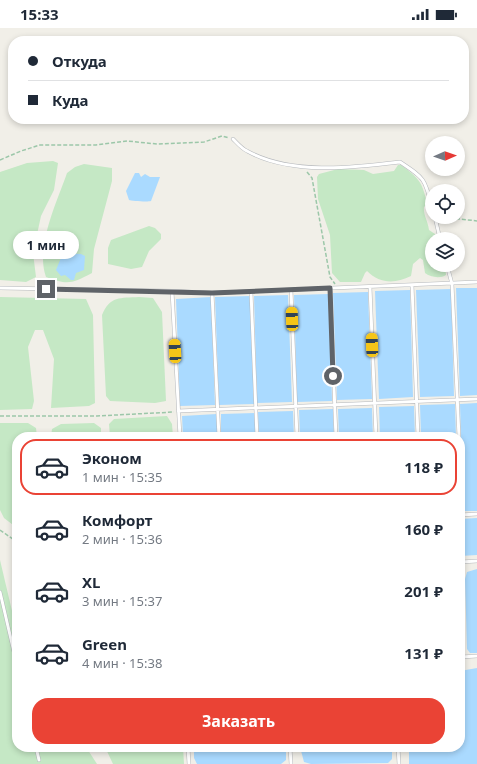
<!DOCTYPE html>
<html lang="ru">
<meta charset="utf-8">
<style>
body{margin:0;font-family:"Noto Sans",sans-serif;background:#f6f6f7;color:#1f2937;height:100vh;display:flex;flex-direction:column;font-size:15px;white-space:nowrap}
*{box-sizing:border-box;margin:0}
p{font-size:13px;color:#747a83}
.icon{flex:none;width:22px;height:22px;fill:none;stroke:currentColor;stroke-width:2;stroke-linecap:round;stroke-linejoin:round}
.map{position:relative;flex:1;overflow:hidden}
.side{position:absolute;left:12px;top:404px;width:453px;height:320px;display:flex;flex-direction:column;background:#fff;border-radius:16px;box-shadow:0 2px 6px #0003}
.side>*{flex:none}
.guide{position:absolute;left:8px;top:8px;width:461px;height:88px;border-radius:16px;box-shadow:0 2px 6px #0003;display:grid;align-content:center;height:88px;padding:0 20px;background:#fff}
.needle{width:26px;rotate:88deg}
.buttons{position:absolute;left:425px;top:108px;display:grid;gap:8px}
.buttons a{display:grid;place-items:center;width:40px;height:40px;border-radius:50%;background:#fff;box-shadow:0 2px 6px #0003;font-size:20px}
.end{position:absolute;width:18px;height:18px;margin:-9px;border:5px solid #5f6368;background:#fff;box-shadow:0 0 0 2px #fff}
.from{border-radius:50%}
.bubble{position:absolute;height:28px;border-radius:14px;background:#fff;box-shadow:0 2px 6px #0003;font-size:13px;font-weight:700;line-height:28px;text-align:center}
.car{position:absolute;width:12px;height:24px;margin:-12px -6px;border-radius:5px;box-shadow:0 0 3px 1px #0007;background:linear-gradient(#f5c518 24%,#345 0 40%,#f5c518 0 76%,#345 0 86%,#f5c518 0)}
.guide b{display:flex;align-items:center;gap:14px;height:38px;font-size:15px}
.guide b+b{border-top:1px solid #e0e1e3}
.guide i{width:10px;height:10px;background:#1f2937}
ul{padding:7px 0 0;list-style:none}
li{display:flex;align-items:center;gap:12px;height:56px;margin:0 8px 6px;padding:0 12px;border:2px solid transparent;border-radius:16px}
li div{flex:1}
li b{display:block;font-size:15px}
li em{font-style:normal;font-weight:700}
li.current{border-color:#ea4335}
li>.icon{width:36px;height:36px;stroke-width:1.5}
.button{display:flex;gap:8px;margin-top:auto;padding:8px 20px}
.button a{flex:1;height:46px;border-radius:16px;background:#ea4335;color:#fff;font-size:16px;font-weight:700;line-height:46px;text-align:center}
.status{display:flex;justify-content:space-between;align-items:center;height:28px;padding:0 20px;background:#fff;direction:ltr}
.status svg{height:11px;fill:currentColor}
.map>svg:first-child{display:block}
</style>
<div class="status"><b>15:33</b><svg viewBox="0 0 49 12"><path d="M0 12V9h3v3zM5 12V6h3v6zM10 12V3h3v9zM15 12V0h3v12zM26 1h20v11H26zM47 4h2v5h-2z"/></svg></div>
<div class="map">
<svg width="477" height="736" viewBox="0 0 477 736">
<rect width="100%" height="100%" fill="#f1efe8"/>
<!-- green -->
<path fill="#c5e8c5" d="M53,133L58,135L54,162L41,188L33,225L36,249L26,254L0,252V144L27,135Z
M84,136L112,140V153L94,221L92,245C71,256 68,257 46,249C35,219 57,174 67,145L75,139Z
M398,137H401C419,150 423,155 427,176L424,179C423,187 428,193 429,202L435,206L436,211H432V237H445L446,247C440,251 430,249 425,245L423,232L420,230L413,236L411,248C395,256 380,256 367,243L365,245L361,254H340L332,245L330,207L318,171L317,149L319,146L338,141L364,142L373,146L394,143Z
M149,198L155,200L161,206V211L149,223L142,239L131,241L108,236V220L111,212Z
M0,269L86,271L93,287L95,375L89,378L51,380L54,331L43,302H35L28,319L34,373L32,381L0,382Z
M139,269L153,270L162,284L166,373L155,375L110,373L106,368L102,287C110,268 120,270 139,269Z
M167,388L172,396L173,409H110L109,396L114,391Z
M0,395H28L36,400L37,409H17V500L4,490L0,482Z
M94,395L101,400V409H51L52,401L61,396Z
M0,532L17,604V719H86L97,736H0Z
M105,719H183L184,736H113Z"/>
<!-- water -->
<path fill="#aadaff" d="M135,145H139L141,149L145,146L150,149H160L151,173C148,174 131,173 129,172L126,163Z
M63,225L81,226L85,228L84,242L76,245L74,252H71L65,247L61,248L56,242Z
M456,260H477V367L460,368Z
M451,261L454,368L420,369L416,262Z
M410,262L413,369L379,371L375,263Z
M368,264L372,371L337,372L333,265Z
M329,266L332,373L297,374L294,267Z
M288,267L292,374L257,375L254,268Z
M250,268L254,376L219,377L215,269Z
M211,269L215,377L180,378L176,271Z
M477,375V483H463L460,376Z
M455,376L456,409H421L420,377Z
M414,378L415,409H380L379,379Z
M372,380L373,409H339L338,381Z
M333,381L334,409H300L299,382Z
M293,383L294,409H259L258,384Z
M255,385L256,409H221V386Z
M217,386L218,409H183L182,388Z
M477,490V527L460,528V491Z
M477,541V625H470L467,621L465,551L467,544Z
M477,640V736H409V719H460V643Z
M194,719H286V732L281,736H197L194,730Z
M300,719H392V731L388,735L311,736L304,734Z"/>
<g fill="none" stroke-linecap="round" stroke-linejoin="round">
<!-- service casing -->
<g stroke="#b5b8bc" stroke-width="4">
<path id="service" d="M233,111C237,115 242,121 247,123C290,147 352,140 400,134C424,150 425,150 432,179
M435,189L440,211
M447,237L452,256L459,409
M412,257L418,409
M370,259L376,409
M0,260L172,263
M330,261L336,409
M291,262L297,409
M251,264L257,409
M212,265L219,409
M178,383L477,371
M180,409L172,263L212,265L477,254
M460,431L462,487
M460,487L477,486
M461,534L462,629
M461,534L477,533
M0,564L17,637
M461,629L477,628
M36,719L39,732
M188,719L189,736
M290,719L291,736
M398,719L399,736"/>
</g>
<!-- path -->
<path stroke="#9cc7a9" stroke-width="1.5" stroke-dasharray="4 2" stroke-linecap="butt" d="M0,132L21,123L40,117H96L127,113L157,116L204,114L222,108L229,110
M307,144L312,150L330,249L335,256
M444,189L477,193
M0,388H97L174,384
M0,502L17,514"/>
<!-- service -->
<use href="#service" stroke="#fff" stroke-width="3"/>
</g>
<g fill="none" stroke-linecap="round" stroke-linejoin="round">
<!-- route -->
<path stroke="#5f6368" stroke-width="5" d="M46,261L212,265L330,260L333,348"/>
</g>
</svg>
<div class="buttons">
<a><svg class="needle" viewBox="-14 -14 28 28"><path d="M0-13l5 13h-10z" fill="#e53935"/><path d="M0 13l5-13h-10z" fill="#747a83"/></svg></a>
<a><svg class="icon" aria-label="locate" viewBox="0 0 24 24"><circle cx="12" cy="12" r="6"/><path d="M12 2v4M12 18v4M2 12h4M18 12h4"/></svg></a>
<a><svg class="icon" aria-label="layers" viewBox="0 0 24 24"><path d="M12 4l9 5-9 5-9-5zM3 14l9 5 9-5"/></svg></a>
</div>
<i class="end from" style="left:333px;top:348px"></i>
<i class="end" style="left:46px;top:261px"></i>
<div class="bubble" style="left:13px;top:203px;width:66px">1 мин</div>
<i class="car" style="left:292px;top:291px;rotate:358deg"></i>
<i class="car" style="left:372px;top:317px;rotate:358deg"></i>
<i class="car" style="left:175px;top:323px;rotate:357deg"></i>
<div class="guide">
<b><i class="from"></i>Откуда</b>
<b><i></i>Куда</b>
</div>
<section class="side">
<ul>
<li class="current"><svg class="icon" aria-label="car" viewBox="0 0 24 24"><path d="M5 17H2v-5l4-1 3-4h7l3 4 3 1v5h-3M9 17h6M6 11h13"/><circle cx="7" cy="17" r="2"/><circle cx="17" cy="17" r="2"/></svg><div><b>Эконом</b><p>1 мин · 15:35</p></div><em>118 ₽</em></li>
<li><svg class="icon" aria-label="car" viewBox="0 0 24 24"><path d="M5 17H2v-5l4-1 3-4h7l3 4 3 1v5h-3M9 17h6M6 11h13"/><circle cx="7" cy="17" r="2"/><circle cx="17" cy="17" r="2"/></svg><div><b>Комфорт</b><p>2 мин · 15:36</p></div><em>160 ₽</em></li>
<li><svg class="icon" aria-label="car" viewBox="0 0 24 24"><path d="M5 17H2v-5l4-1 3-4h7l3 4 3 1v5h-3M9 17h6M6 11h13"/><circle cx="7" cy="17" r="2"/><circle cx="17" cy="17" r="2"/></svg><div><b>XL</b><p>3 мин · 15:37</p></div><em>201 ₽</em></li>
<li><svg class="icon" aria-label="car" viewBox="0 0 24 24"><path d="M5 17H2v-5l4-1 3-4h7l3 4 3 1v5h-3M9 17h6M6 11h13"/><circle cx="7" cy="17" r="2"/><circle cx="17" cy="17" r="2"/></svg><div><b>Green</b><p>4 мин · 15:38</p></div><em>131 ₽</em></li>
</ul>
<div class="button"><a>Заказать</a></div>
</section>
</div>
